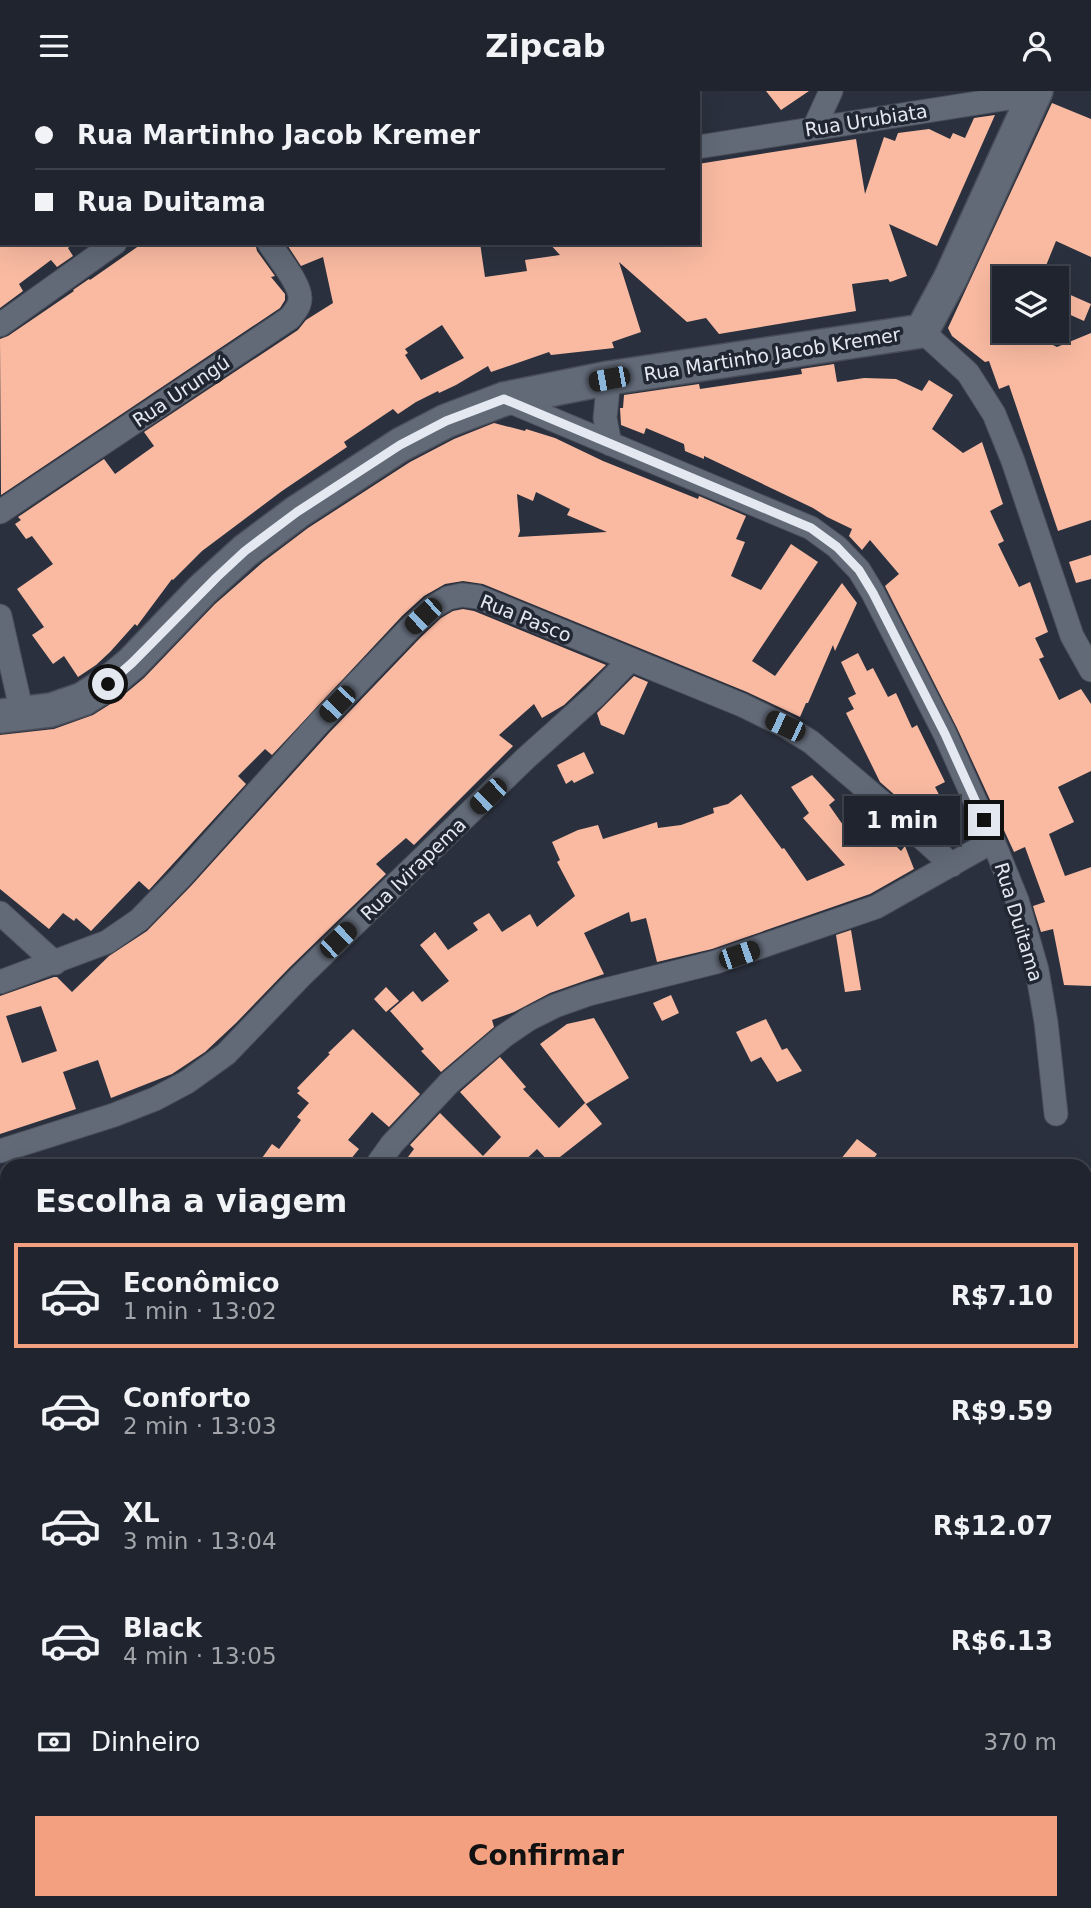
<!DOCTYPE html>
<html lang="pt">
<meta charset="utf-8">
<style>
body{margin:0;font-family:"DejaVu Sans",sans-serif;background:#282c36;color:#f1f3f6;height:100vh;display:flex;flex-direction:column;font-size:26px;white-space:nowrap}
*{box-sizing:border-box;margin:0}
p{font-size:23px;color:#a2a4aa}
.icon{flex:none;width:38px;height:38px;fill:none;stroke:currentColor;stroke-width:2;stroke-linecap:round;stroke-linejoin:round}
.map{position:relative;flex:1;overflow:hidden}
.details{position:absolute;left:0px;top:1068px;width:1092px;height:751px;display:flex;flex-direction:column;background:#20242e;border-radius:21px 21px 0 0;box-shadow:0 7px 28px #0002,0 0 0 2px #3d414a}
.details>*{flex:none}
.top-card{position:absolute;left:0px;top:0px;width:700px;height:154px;box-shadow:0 7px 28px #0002,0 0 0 2px #3d414a;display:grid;align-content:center;height:154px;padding:0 35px;background:#20242e}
.buttons{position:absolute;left:992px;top:175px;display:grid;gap:14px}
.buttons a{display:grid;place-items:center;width:77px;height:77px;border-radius:0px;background:#20242e;box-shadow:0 7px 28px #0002,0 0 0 2px #3d414a;font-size:35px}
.end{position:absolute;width:32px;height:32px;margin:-16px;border:9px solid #e4e9f1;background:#111;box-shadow:0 0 0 4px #111}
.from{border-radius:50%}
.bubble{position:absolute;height:49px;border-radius:0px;background:#20242e;box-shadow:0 7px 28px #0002,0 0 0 2px #3d414a;font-size:23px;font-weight:600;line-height:49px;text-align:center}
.car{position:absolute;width:21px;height:42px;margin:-21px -10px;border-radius:9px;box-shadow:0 0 5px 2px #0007;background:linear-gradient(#222 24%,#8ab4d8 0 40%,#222 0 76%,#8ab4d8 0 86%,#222 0)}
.top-card b{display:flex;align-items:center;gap:24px;height:66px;font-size:26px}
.top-card b+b{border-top:2px solid #3d414a}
.top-card i{width:18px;height:18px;background:#f1f3f6}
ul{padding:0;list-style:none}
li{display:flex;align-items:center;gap:21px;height:105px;margin:0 14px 10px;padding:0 21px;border:4px solid transparent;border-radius:0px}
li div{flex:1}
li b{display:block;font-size:26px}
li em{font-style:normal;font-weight:600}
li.current{border-color:#f2a080}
li>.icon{width:63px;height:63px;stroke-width:1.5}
h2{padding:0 35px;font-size:32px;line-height:84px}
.pay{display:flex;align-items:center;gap:18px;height:77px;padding:0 35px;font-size:26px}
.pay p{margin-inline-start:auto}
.action{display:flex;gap:14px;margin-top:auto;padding:14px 35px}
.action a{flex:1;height:80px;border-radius:0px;background:#f2a080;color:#111;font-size:28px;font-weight:600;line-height:80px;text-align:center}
header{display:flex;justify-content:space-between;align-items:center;height:91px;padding:0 35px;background:#20242e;font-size:32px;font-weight:600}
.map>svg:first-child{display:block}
</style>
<header><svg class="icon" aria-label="menu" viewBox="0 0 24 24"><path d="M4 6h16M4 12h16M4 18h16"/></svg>Zipcab<svg class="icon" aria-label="person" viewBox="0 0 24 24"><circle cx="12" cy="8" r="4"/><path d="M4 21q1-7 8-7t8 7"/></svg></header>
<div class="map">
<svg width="1091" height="1817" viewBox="0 0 1091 1817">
<rect width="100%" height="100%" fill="#2a303d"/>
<!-- building -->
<path fill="#fabaa2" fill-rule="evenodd" d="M766,0H809L781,19Z
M1052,12L1091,28V166L1056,150L1041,187H1004V240H1024L1057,256L1091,242V429L1058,440L1009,294L999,298L989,270L985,271L952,245L948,237Z
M995,24L937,155L889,133L907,185L890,191L888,188L852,193L856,220L719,243L706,227L687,231L619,171L641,241L612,251L614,257L551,264L549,261L491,281L488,275L456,294L439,302L438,300L416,311L398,323L393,318L344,351L347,356L282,400L202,460L173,489L172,488L137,535L135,533L110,561L96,574L78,586L64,565L53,573L32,544L44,536L17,498L53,473L32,445L26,448L15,433L21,429L18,426L104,368L115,383L154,355L144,341L298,239L306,229L333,212L323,166L301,175L286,152H480L485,186L527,180L525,169L560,164L549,152H698V73L856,48L865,103L884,46L895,50L898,42L929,38L950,48L953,42L965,47L974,27ZM442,234L464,267L421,289L405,264L408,262L405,258Z
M0,152H74L68,157L73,165L57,176L51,169L19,193L23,200L0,217Z
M143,152H255L257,160L275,185L271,186L285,203V209L280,217L1,404L0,248L8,245L74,200L73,199L89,188L90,189Z
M1057,198L1091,213L1084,230L1057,218Z
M834,273L837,291L864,287L896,288L922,300L929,289L953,304L932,338L963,362L982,351L1003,413L990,420L1004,450L998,453L1019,496L1030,491L1048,541L1035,547L1044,566L1039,568L1059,609L1081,598L1091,613V680L1058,696L1074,731L1049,743L1065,785L1091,776V895L1064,894L1053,838L1041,841L1035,822L1033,815L1045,811L1025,756L1014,761L957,637L885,495L899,483L870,449L862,459L849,445L852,438L827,426L813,417L704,365V368L685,360L684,353L646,337L644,343L621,334L620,317H623L624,304L699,293L700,298L802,283L801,278Z
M494,332L525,340L526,338L555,347L603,370L698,408L699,405L746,425L736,448L745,451L731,485L761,499L791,453L818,471L752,570L775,585L842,492L857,512L835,560L833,554L808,612H806L800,626L747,601L483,493L463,490L445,493L424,505L402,525L272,664L265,658L238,685L246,693L149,799L139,790L91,840L76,827L74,830L63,822L49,838L0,798V644L54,638L93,624L120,607L144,587L215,513L263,471L308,437L410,371L454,348ZM536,401L570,418L567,424L607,441L518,446L520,440L517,403L533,410Z
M1091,464V488L1076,492L1069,471Z
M463,518L474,520L606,574L564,614L542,627L534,613L499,644L513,655L414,754L406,747L376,773L386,783L290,876L236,932L205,961L172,983L111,1007L98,969L63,981L76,1018L0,1043V905L54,886H57L72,901L109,865L147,840L191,795L329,642L422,545L441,527L453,520ZM41,915L57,960L22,972L6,925Z
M858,562L867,580L873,577L888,606L896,602L912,637L917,634L945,691L935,696L955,734L938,742L880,691L846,622L854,618L848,607L856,603L841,571Z
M634,585L648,591L624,644L601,634L597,622Z
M584,661L594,682L574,692L572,689L566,693L557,674Z
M812,684L835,709L829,714L850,744L862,731L871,740L875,735L901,760L905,755L914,778L870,803L712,858L657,871L646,827L631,831L629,821L584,842L604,883L550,902L514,921L492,929L494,936L441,981L421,960L424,958L390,920L413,900L422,911L449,890L420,854L435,841L448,859L478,839L473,832L489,822L502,841L530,823L537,836L575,805L557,771L560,769L552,751L578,739L598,734L603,748L657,731L658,737L681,734L714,722L713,717L728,713L741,703L782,758L784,757L807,790L845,774L803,727L809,722L791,696Z
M851,839L861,899L845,901L836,844Z
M386,896L399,910L386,921L374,908Z
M671,904L679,922L662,930L653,912Z
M594,927L629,987L586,1013L540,953L567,933Z
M766,928L782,959L787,957L802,980L777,991L761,966L751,971L736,941Z
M353,938L420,1003L389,1036L372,1021L348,1049L359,1058L346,1074H257L272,1053L279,1058L301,1029L297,1026L309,1012L297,1002L300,1000L297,997L330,963L328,962Z
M500,966L526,996L523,998L559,1037L585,1012L602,1033L551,1073L537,1058L520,1074H402L414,1058L410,1054L440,1022L483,1065L501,1046L460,1001Z
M857,1048L877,1063L869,1074H836Z"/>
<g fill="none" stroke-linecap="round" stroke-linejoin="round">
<!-- street casing -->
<g stroke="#494e59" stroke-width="25">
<path id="street" d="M59,2L62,0
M814,37L831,0
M0,39L2,38
M698,56L1035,3
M0,234L115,152
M922,240L968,282L994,323L1013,370L1072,545L1091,579
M609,287L605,327L610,353
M504,308L811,437L837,456L859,479L873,502L945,643L993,750L1017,809L1037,879L1046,931L1056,1023
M0,421L290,227C295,220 300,216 300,207C300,192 277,165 269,152
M0,525L22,622
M0,822L55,872
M0,891L107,851L139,829L181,786L319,632L412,535L433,516L448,507L462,504L478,506L742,614L785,635L811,651L892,720L952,774
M0,1060L114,1024L155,1008L187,991L226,963L300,886L526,667L594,606L630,569
M377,1074L392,1053L449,992L504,945L529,928L555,915L589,903L716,871L876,816L993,750
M1085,1232L1091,1229
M0,1437L7,1432
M105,1817L113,1811"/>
</g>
<!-- secondary casing -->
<g stroke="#494e59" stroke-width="36">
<path id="secondary" d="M0,625L51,619L83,608L108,592L132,572L202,499L245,460L297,421L400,354L446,330L504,308L609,287L922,240L951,186L1036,0"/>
</g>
<!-- street -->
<use href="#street" stroke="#626a78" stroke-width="23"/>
<!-- secondary -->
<use href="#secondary" stroke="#626a78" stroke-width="33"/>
</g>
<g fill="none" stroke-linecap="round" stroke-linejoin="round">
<!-- route -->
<path stroke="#e4e9f1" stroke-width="9" d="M108,593L132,572L217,486L245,460L297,421L400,354L446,330L504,308L811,437L837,456L859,479L873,502L945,643L984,729"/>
</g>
<g text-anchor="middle" stroke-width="7" stroke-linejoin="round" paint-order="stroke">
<!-- street labels -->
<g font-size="19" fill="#e4e9f1" stroke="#202732">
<text transform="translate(866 29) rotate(-9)" y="7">Rua Urubiata</text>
<text transform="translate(772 263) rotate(-9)" y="7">Rua Martinho Jacob Kremer</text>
<text transform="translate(181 300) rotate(-34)" y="7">Rua Urungú</text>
<text transform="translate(526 527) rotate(22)" y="7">Rua Pasco</text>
<text transform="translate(413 778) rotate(-44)" y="7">Rua Ivirapema</text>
<text transform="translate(1019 831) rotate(73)" y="7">Rua Duitama</text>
</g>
</g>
</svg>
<div class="buttons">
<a><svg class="icon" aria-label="layers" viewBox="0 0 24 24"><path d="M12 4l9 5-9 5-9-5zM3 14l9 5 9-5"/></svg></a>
</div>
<i class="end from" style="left:108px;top:593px"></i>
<i class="end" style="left:984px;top:729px"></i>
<div class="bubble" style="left:844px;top:705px;width:116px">1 min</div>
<i class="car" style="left:609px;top:288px;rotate:259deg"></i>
<i class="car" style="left:423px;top:525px;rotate:227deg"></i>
<i class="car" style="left:337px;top:613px;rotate:224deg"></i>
<i class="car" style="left:785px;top:635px;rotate:295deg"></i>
<i class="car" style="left:488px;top:705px;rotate:226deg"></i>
<i class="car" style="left:338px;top:849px;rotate:46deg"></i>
<i class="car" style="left:739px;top:864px;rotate:71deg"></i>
<div class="top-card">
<b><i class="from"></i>Rua Martinho Jacob Kremer</b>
<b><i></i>Rua Duitama</b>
</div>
<section class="details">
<h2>Escolha a viagem</h2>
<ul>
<li class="current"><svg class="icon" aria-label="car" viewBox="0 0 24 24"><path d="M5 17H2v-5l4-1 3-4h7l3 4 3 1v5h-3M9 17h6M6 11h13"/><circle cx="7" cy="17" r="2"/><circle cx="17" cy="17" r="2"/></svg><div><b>Econômico</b><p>1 min · 13:02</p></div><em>R$7.10</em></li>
<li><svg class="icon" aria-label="car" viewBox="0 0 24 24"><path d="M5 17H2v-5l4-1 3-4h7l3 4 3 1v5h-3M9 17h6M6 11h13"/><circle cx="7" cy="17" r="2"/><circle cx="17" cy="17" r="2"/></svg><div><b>Conforto</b><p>2 min · 13:03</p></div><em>R$9.59</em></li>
<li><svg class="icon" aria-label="car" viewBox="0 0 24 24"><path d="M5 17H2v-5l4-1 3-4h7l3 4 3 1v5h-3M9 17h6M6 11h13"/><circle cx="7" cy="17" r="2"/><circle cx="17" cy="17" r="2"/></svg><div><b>XL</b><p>3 min · 13:04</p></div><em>R$12.07</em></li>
<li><svg class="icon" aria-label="car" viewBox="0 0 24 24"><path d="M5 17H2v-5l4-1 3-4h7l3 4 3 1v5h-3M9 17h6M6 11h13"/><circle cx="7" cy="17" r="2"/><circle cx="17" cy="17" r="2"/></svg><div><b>Black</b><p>4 min · 13:05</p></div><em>R$6.13</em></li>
</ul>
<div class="pay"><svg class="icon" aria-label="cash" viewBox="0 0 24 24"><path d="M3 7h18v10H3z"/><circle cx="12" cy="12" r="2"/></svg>Dinheiro<p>370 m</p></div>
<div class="action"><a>Confirmar</a></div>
</section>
</div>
